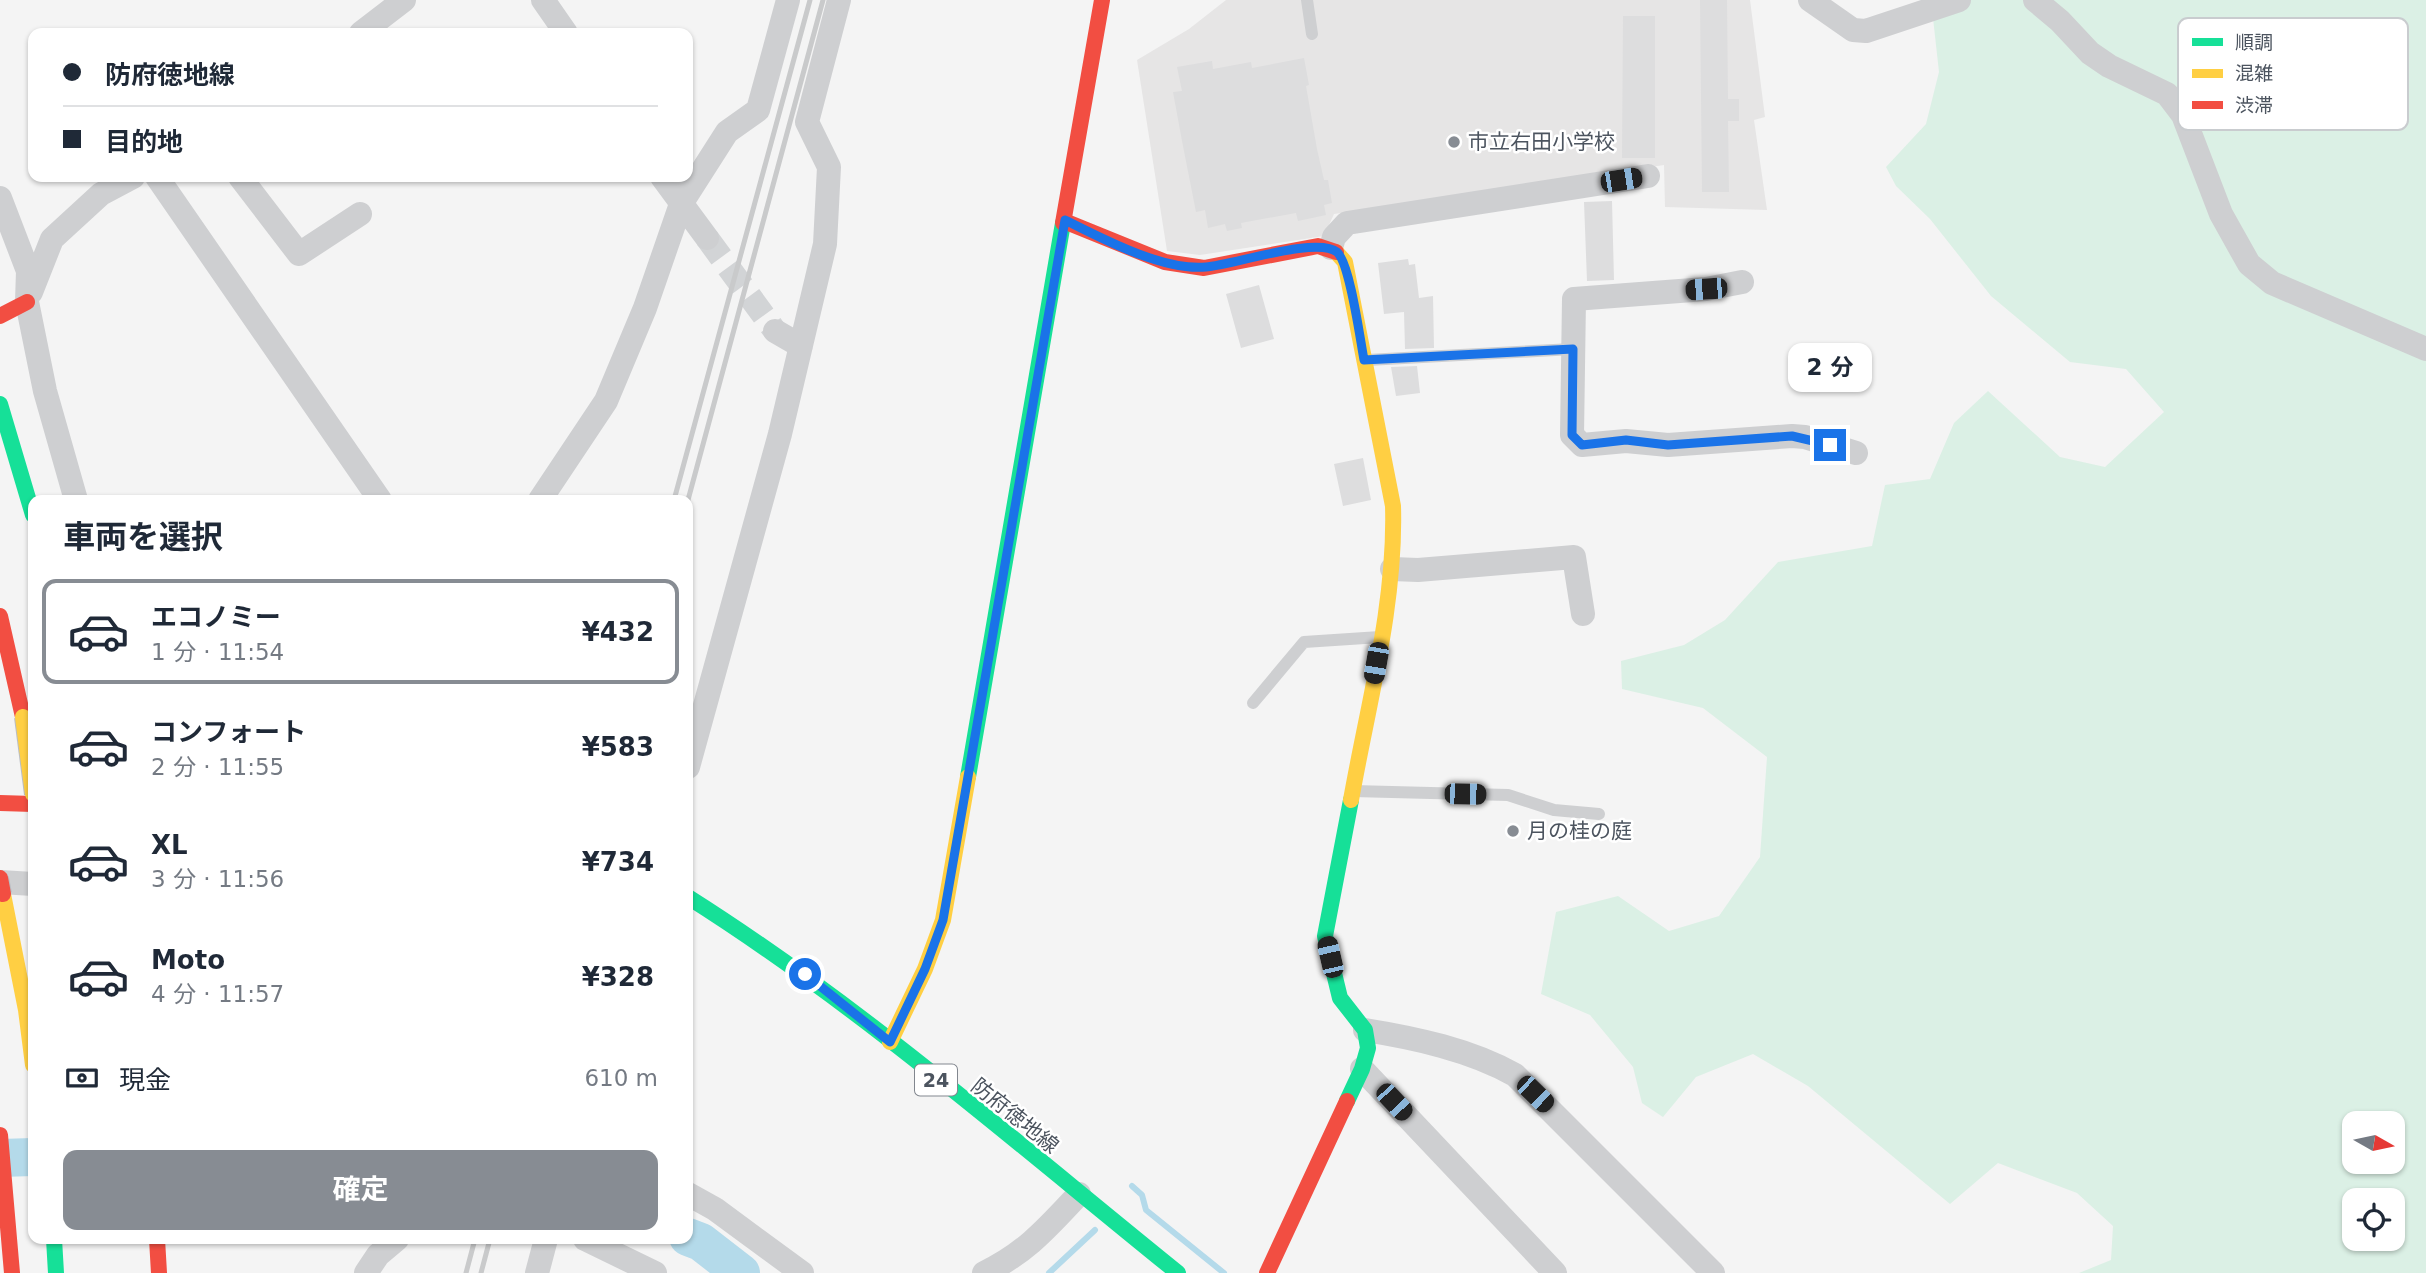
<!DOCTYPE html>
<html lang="ja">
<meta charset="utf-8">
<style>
body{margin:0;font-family:"DejaVu Sans","Noto Sans JP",sans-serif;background:#f6f6f7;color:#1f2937;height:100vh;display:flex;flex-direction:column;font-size:26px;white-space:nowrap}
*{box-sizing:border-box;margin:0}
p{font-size:23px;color:#747a83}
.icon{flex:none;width:38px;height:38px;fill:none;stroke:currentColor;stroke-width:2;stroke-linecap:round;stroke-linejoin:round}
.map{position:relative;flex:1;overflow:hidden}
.panel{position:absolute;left:28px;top:495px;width:665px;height:749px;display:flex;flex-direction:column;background:#fff;border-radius:14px;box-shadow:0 2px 5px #0004}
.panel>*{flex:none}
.hud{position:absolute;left:28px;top:28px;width:665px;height:154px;border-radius:14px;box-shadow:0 2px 5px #0004;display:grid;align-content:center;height:154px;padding:0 35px;background:#fff}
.needle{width:46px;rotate:99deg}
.controls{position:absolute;left:2342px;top:1111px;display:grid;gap:14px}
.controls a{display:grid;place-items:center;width:63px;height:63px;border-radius:14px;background:#fff;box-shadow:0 2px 5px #0004;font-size:35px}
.end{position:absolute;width:32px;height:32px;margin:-16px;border:9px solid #1a73e8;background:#fff;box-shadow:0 0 0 4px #fff}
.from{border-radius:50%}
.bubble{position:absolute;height:49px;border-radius:14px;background:#fff;box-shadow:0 2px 5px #0004;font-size:23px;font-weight:700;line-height:49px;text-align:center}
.car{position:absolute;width:21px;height:42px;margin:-21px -10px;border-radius:9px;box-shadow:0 0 5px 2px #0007;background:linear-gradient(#222 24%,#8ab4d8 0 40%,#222 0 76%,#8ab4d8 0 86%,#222 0)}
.hud b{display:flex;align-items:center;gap:24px;height:66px;font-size:26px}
.hud b+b{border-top:2px solid #e0e1e3}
.hud i{width:18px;height:18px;background:#1f2937}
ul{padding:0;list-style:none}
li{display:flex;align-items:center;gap:21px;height:105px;margin:0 14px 10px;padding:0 21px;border:4px solid transparent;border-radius:14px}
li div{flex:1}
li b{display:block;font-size:26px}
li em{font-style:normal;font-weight:700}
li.current{border-color:#878c93}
li>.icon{width:63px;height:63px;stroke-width:1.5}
h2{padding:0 35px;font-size:32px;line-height:84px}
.pay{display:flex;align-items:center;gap:18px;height:77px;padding:0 35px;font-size:26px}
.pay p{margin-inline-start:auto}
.button{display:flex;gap:14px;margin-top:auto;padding:14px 35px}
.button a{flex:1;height:80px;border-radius:14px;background:#878c93;color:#fff;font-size:28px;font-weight:700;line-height:80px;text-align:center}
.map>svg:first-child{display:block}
</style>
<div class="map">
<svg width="2426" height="1273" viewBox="0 0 2426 1273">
<rect width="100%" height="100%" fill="#f4f4f4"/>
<!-- education -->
<path fill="#e6e5e5" d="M1226,0H1750L1765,117L1754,120L1767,210L1665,207L1664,165L1334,214L1324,236L1200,255L1167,251L1137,60L1189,29Z"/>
<!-- green -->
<path fill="#dbf0e5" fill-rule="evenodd" d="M1931,0H2426V1273H2079L2111,1260L2113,1226L2077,1193L1998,1163L1950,1204L1808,1086L1753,1054L1696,1077L1663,1117L1642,1103L1633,1067L1590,1015L1541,994L1556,912L1618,896L1669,931L1719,916L1760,857L1767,757L1703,708L1622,689L1621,661L1684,645L1725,620L1778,562L1872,546L1885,485L1930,479L1954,423L1988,391L2060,457L2105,467L2164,412L2126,369L2070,362L1991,296L1930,219L1896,186L1886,167L1926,124L1939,72ZM2354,1124H2392V1162H2354ZM2354,1200H2392V1239H2354Z"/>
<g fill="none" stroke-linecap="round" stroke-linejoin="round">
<!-- stream -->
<path stroke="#b4daea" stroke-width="6" d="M1132,1186L1142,1195L1146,1210L1224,1273
M1049,1273L1095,1230"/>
<!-- river -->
<path stroke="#b4daea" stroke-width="38" d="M0,1158L33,1157
M688,1237L701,1242L741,1273"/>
</g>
<!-- building -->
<path fill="#ddddde" d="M1700,0H1727L1728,99H1739V121H1728L1729,192H1702Z
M1623,16H1655V158H1622Z
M1304,58L1309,85L1306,86L1317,149L1324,180H1328L1332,203L1324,205L1326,215L1298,221L1296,213L1241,223L1242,228L1227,231L1225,224L1208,228L1205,210L1196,212L1182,141L1173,92L1182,91L1177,67L1212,61L1213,69L1251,62L1252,68Z
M1612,201L1614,280L1587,281L1584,202Z
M1408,259L1409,265L1415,264L1419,298L1433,296L1434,348L1405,349L1404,312L1384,314L1378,263Z
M1259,285L1274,339L1241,348L1226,294Z
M1417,366L1420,393L1396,396L1391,367Z
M1363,458L1371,500L1343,506L1334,464Z"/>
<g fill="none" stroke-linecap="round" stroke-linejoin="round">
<!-- street-tunnel -->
<path stroke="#d2d4d6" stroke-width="24" stroke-dasharray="24 12" stroke-linecap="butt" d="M707,238L775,331"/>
<!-- lane -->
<path stroke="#cecfd1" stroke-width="12" d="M1307,0L1312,34
M1367,360L1573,349
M1253,703L1304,642L1380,637
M1353,791L1508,795L1554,810L1599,814"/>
<!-- street -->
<path stroke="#cecfd1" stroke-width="24" d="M543,0L566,33
M1810,0L1853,30L1866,31L1959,0
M2035,0L2060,21L2090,53L2109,66L2167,94L2183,115L2221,214L2249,264L2272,283L2426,349
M361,33L404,0
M157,177L380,500
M240,177L299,254L360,214
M662,177L707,238
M0,198L28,271L27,302L45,391L76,500
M1331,248L1334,237L1347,223L1648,176
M1742,282L1706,289L1574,299L1572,435L1582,445L1626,441L1668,445L1792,436L1805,437L1856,453
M31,292L52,239L101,194L133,177
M775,331L801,346
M540,500L606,401L645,308L681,204L727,132L758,110L788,0
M1392,569L1418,570L1574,557L1583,614
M688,767L780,434L825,244L829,167L807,122L839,0
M0,882L33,884
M1365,1030C1415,1038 1471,1050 1515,1075L1713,1273
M1362,1069L1555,1273
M688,1194L715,1209L802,1273
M585,1239L655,1273
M366,1273L378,1255L397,1239
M537,1273L546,1239
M984,1273C1026,1253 1048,1227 1079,1194"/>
<!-- fast -->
<path stroke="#16e098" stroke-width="16" d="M0,404L33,515
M968,777L1063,223
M688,897C862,1007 1018,1144 1178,1273
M1347,1101L1362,1069L1368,1048L1365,1030L1340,998L1325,936L1351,800
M54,1239L56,1273"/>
<!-- slow -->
<path stroke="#ffcf43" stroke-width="16" d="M1336,252L1345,262L1393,506C1396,604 1368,704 1351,800
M3,894L26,1010L33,1065
M890,1042L925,969L943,920L968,777"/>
<!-- jam -->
<path stroke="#f24e42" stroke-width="16" d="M1064,221L1165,262L1204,268L1318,246L1336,252
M1063,223L1102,0
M0,316L27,302
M0,616L23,717
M0,803L33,804
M0,1135L12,1273
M157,1239L159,1273
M1267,1273L1347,1101"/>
<!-- rail -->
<path stroke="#c9cacb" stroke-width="5" d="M674,500L810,0
M688,500L823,0
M466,1273L475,1239
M481,1273L490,1239"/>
<!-- slow-bridge casing -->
<g stroke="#babdc2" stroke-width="18" stroke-linecap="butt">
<path id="slow-bridge" d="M23,717L33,794"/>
</g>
<!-- jam-bridge casing -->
<g stroke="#babdc2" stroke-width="18" stroke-linecap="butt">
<path id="jam-bridge" d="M0,878L3,894"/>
</g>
<!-- slow-bridge -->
<use href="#slow-bridge" stroke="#ffcf43" stroke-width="16"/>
<!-- jam-bridge -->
<use href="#jam-bridge" stroke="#f24e42" stroke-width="16"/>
</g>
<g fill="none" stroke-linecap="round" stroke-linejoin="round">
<!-- route -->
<path stroke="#1a73e8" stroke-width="9" d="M805,974L890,1042L925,969L943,920L1065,220C1103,239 1163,271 1206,267C1233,265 1317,236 1337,252C1350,263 1360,339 1364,360L1573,349L1572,435L1582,445L1626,440L1668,445L1792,436L1830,445"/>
</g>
<!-- markers -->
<g fill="#878c93" stroke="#fff" stroke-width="2.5">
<circle cx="1454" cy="142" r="7"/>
<circle cx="1513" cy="831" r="7"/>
</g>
<g text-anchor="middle" stroke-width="5" stroke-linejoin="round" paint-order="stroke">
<!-- shield labels -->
<rect fill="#fff" stroke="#82878f" stroke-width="2" x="915" y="1064.5" width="42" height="31" rx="5"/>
<g font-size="19" font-weight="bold" fill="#4c545f">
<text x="936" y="1087">24</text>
</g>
<!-- poi labels -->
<g font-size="21" fill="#4c545f" stroke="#fff" text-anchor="start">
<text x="1468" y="149">市立右田小学校</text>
<text x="1527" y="838">月の桂の庭</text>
</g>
<!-- street labels -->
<g font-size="21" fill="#4c545f" stroke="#fff">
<text transform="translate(1015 1116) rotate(39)" y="7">防府徳地線</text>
</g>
</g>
<!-- legend -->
<rect x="2178" y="18" width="230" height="112" rx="10" fill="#fff" stroke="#c9cccf" stroke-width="2"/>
<rect x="2192" y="38" width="31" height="8" fill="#16e098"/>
<rect x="2192" y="69" width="31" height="9" fill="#ffcf43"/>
<rect x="2192" y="101" width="31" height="8" fill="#f24e42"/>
<g font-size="19" fill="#4c545f">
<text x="2235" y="49">順調</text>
<text x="2235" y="80">混雑</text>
<text x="2235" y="112">渋滞</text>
</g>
</svg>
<div class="controls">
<a><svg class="needle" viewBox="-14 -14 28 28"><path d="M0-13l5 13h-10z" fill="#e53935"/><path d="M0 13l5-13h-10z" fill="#747a83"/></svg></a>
<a><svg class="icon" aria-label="locate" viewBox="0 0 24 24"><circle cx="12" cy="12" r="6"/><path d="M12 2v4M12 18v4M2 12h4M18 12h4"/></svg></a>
</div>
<i class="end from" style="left:805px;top:974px"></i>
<i class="end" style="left:1830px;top:445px"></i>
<div class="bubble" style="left:1788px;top:343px;width:84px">2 分</div>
<i class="car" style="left:1621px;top:180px;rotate:81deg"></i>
<i class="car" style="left:1706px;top:289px;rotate:266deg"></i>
<i class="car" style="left:1376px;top:663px;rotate:190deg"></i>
<i class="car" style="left:1465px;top:794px;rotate:91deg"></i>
<i class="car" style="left:1330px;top:957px;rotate:347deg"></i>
<i class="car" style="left:1535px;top:1094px;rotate:134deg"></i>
<i class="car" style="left:1394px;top:1102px;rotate:137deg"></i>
<div class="hud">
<b><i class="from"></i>防府徳地線</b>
<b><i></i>目的地</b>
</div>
<section class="panel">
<h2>車両を選択</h2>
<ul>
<li class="current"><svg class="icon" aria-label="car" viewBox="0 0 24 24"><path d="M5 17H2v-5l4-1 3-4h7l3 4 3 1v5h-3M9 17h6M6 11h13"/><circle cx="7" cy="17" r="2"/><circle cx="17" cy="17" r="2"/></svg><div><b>エコノミー</b><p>1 分 · 11:54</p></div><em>¥432</em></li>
<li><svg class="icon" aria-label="car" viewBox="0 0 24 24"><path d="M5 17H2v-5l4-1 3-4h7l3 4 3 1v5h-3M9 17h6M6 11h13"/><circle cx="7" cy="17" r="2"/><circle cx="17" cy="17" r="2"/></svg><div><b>コンフォート</b><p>2 分 · 11:55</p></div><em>¥583</em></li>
<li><svg class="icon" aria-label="car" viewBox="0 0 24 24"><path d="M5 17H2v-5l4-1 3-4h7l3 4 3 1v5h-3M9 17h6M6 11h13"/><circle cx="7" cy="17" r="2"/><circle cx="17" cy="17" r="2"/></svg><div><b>XL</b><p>3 分 · 11:56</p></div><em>¥734</em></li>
<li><svg class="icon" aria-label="car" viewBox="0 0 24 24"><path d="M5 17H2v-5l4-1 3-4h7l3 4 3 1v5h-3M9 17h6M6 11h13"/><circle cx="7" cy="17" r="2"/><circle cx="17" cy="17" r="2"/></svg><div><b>Moto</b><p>4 分 · 11:57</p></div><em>¥328</em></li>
</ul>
<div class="pay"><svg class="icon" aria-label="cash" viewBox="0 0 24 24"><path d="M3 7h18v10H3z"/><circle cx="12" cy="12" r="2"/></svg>現金<p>610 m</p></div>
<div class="button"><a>確定</a></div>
</section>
</div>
